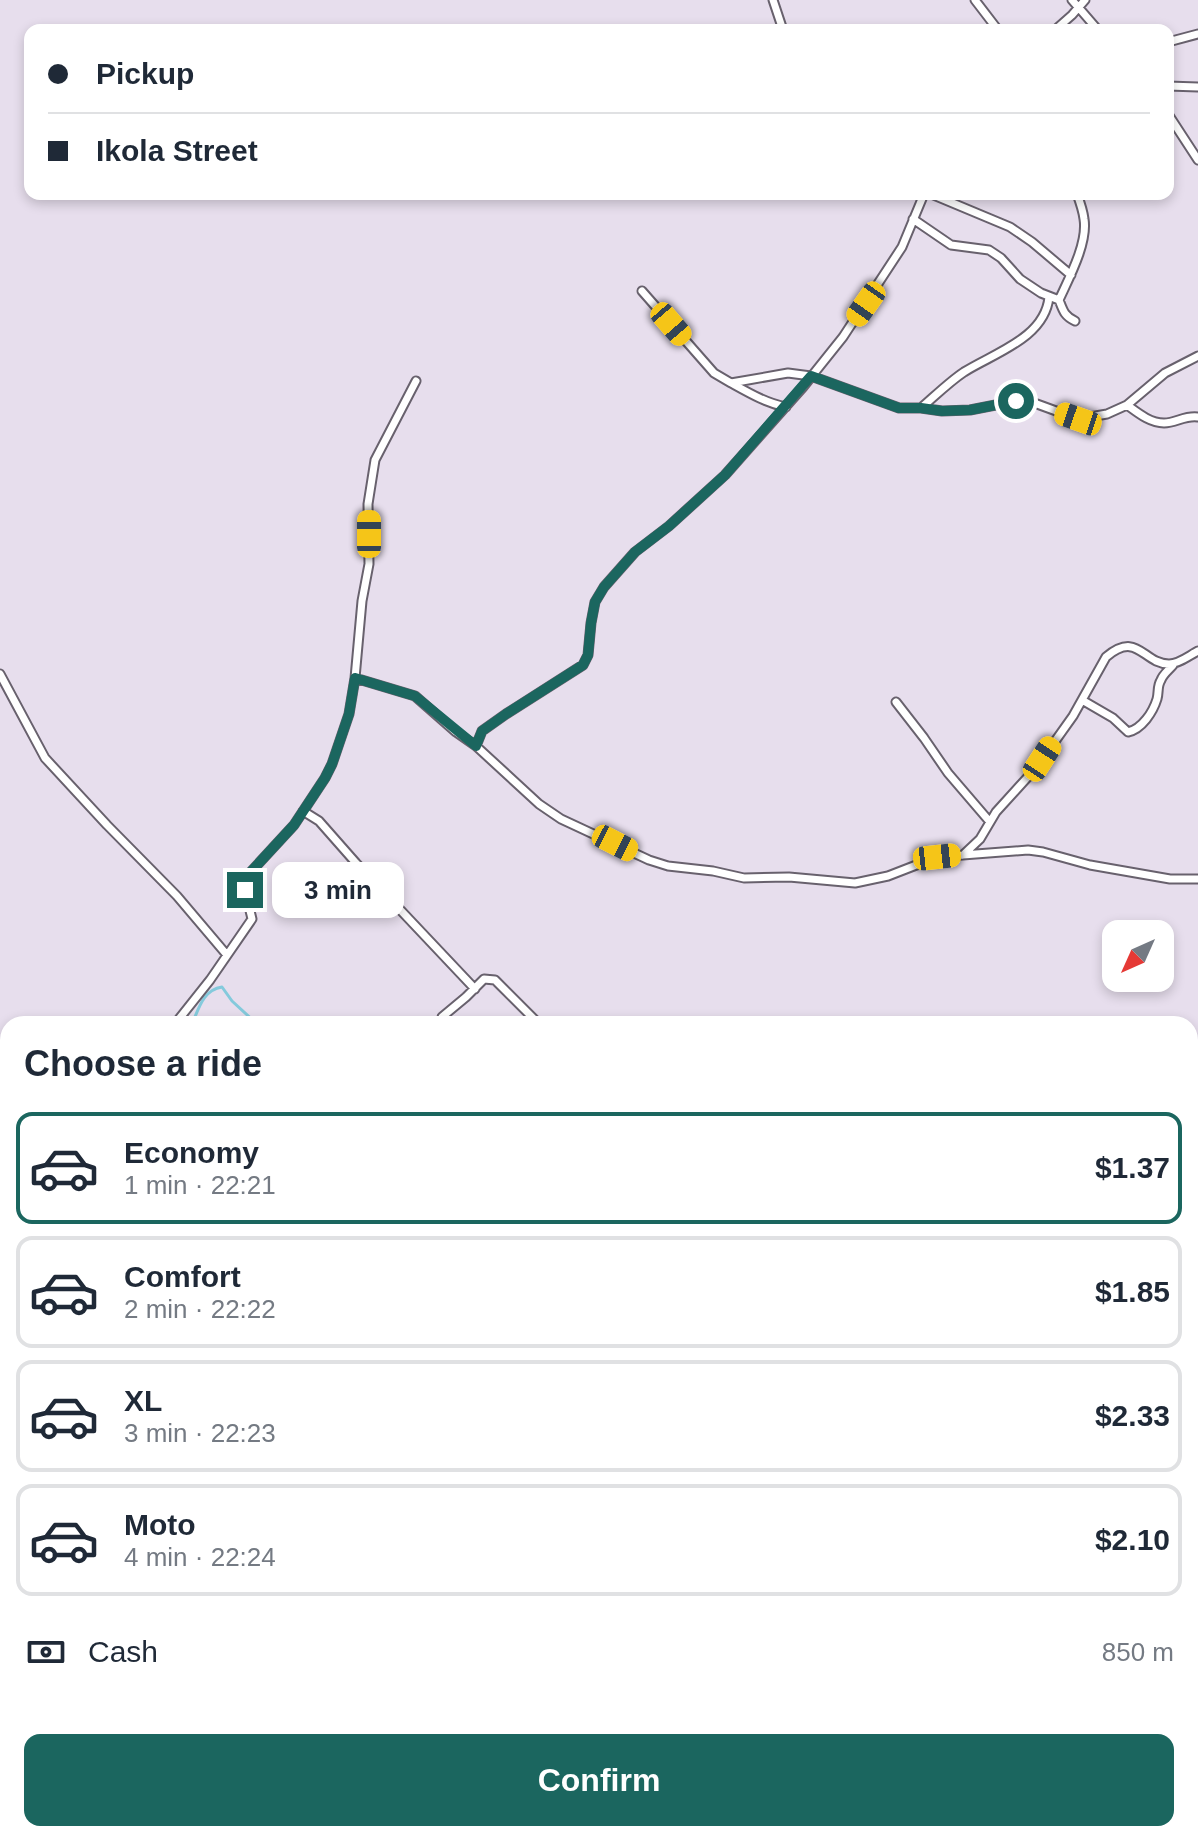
<!DOCTYPE html>
<meta charset="utf-8">
<style>
body{margin:0;font-family:Helvetica,sans-serif;background:#f6f6f7;color:#1f2937;height:100vh;display:flex;flex-direction:column;font-size:30px;white-space:nowrap}
*{box-sizing:border-box;margin:0}
p{font-size:26px;color:#747a83}
.icon{flex:none;width:44px;height:44px;fill:none;stroke:currentColor;stroke-width:2;stroke-linecap:round;stroke-linejoin:round}
.map{position:relative;flex:1;overflow:hidden}
.sheet{position:absolute;left:0px;top:1016px;width:1198px;height:826px;display:flex;flex-direction:column;background:#fff;border-radius:24px 24px 0 0;box-shadow:0 4px 12px #0003}
.sheet>*{flex:none}
.banner{position:absolute;left:24px;top:24px;width:1150px;height:176px;border-radius:16px;box-shadow:0 4px 12px #0003;display:grid;align-content:center;height:176px;padding:0 24px;background:#fff}
.needle{width:52px;rotate:225deg}
.tools{position:absolute;left:1102px;top:920px;display:grid;gap:16px}
.tools a{display:grid;place-items:center;width:72px;height:72px;border-radius:16px;background:#fff;box-shadow:0 4px 12px #0003;font-size:40px}
.end{position:absolute;width:36px;height:36px;margin:-18px;border:10px solid #1b665f;background:#fff;box-shadow:0 0 0 4px #fff}
.from{border-radius:50%}
.bubble{position:absolute;height:56px;border-radius:16px;background:#fff;box-shadow:0 4px 12px #0003;font-size:26px;font-weight:600;line-height:56px;text-align:center}
.car{position:absolute;width:24px;height:48px;margin:-24px -12px;border-radius:10px;box-shadow:0 0 6px 2px #0007;background:linear-gradient(#f5c518 24%,#345 0 40%,#f5c518 0 76%,#345 0 86%,#f5c518 0)}
.banner b{display:flex;align-items:center;gap:28px;height:76px;font-size:30px}
.banner b+b{border-top:2px solid #e0e1e3}
.banner i{width:20px;height:20px;background:#1f2937}
ul{padding:0;list-style:none}
li{display:flex;align-items:center;gap:24px;height:112px;margin:0 16px 12px;padding:0 8px;border:4px solid #e0e1e3;border-radius:16px}
li div{flex:1}
li b{display:block;font-size:30px}
li em{font-style:normal;font-weight:600}
li.on{border-color:#1b665f}
li>.icon{width:72px;height:72px;stroke-width:1.5}
h2{padding:0 24px;font-size:36px;line-height:96px}
.pay{display:flex;align-items:center;gap:20px;height:88px;padding:0 24px;font-size:30px}
.pay p{margin-inline-start:auto}
.cta{display:flex;gap:16px;margin-top:auto;padding:16px 24px}
.cta a{flex:1;height:92px;border-radius:16px;background:#1b665f;color:#fff;font-size:32px;font-weight:600;line-height:92px;text-align:center}
.map>svg:first-child{display:block}
</style>
<div class="map">
<svg width="1198" height="1841" viewBox="0 0 1198 1841">
<rect width="100%" height="100%" fill="#e7deed"/>
<g fill="none" stroke-linecap="round" stroke-linejoin="round">
<!-- stream -->
<path stroke="#84cadc" stroke-width="3" d="M192,1024C199,1008 203,990 222,987L232,1001L257,1024
M0,1116L8,1124"/>
<!-- street casing -->
<g stroke="#68616d" stroke-width="11">
<path id="street" d="M773,0L783,30
M975,0L998,30
M1072,0L1098,30
M1055,30L1072,15L1085,0
M1168,42L1198,34
M1168,86L1198,87
M1168,114L1198,160
M931,194L1010,227L1032,242L1071,275
M913,219L951,245L989,250L1001,258L1020,279L1041,293L1059,300
M642,291L714,373L731,383L788,373L811,376L899,408H921L942,411L970,410L1016,401L1037,404L1078,419L1107,414L1127,405L1165,373L1198,356
M1075,321C1064,316 1063,310 1059,300C1069,278 1088,243 1084,219C1083,211 1080,202 1077,194
M731,383C749,393 766,403 786,407
M1127,405C1138,413 1150,423 1164,423C1176,423 1185,415 1198,417
M921,408C935,396 949,382 964,372C994,353 1045,338 1049,297
M0,674L45,758L107,825L177,896L227,955
M355,678L415,696L456,732L476,746L539,804L561,819L649,860L668,866L713,871L744,878L789,877L855,883L888,876L937,857L1028,850L1043,852L1090,865L1170,879H1198
M1082,700L1113,718L1128,732C1142,729 1153,712 1157,699C1159,692 1157,686 1161,680C1163,674 1169,670 1173,665
M896,702L924,738L948,773L990,822
M476,746L482,731L506,714L583,665L588,655L591,623L595,602L604,587L635,552L669,526L725,475L803,387L843,337L902,247L924,194
M303,811L319,821L356,863L475,989
M963,855L980,839L996,812L1036,768L1073,716L1106,657C1138,630 1143,664 1169,664C1179,664 1190,655 1198,651
M175,1024L210,980L252,919L245,890L248,875L294,825L325,778L332,764L349,714L355,678L362,601L369,564L368,504L375,460L416,381
M441,1024L442,1017L466,997L484,979L495,980L539,1024
M0,1233L8,1239
M1190,1398L1198,1402
M0,1399L8,1391
M0,1423L8,1435
M1190,1449L1198,1442
M0,1527L8,1537
M0,1628L8,1636
M1190,1628L1198,1622
M0,1659L8,1647
M0,1695L8,1689
M0,1774L8,1771
M1190,1790L1198,1799
M304,1834L309,1841
M82,1841L89,1834
M92,1841L107,1834
M440,1841L443,1834
M1086,1841L1092,1834"/>
</g>
<!-- street -->
<use href="#street" stroke="#fff" stroke-width="7"/>
</g>
<g fill="none" stroke-linecap="round" stroke-linejoin="round">
<!-- route -->
<path stroke="#1b665f" stroke-width="10" d="M245,890L248,875L294,825L325,778L332,764L349,714L355,678L415,696L476,746L482,731L506,714L583,665L588,655L591,623L595,602L604,587L635,552L669,526L725,475L811,376L899,408H921L942,411L970,410L1016,401"/>
</g>
</svg>
<div class="tools">
<a><svg class="needle" viewBox="-14 -14 28 28"><path d="M0-13l5 13h-10z" fill="#e53935"/><path d="M0 13l5-13h-10z" fill="#747a83"/></svg></a>
</div>
<i class="end from" style="left:1016px;top:401px"></i>
<i class="end" style="left:245px;top:890px"></i>
<div class="bubble" style="left:272px;top:862px;width:132px">3 min</div>
<i class="car" style="left:866px;top:304px;rotate:215deg"></i>
<i class="car" style="left:671px;top:324px;rotate:139deg"></i>
<i class="car" style="left:1078px;top:419px;rotate:289deg"></i>
<i class="car" style="left:369px;top:534px;rotate:0deg"></i>
<i class="car" style="left:1042px;top:759px;rotate:33deg"></i>
<i class="car" style="left:615px;top:843px;rotate:117deg"></i>
<i class="car" style="left:937px;top:857px;rotate:84deg"></i>
<div class="banner">
<b><i class="from"></i>Pickup</b>
<b><i></i>Ikola Street</b>
</div>
<section class="sheet">
<h2>Choose a ride</h2>
<ul>
<li class="on"><svg class="icon" aria-label="car" viewBox="0 0 24 24"><path d="M5 17H2v-5l4-1 3-4h7l3 4 3 1v5h-3M9 17h6M6 11h13"/><circle cx="7" cy="17" r="2"/><circle cx="17" cy="17" r="2"/></svg><div><b>Economy</b><p>1 min · 22:21</p></div><em>$1.37</em></li>
<li><svg class="icon" aria-label="car" viewBox="0 0 24 24"><path d="M5 17H2v-5l4-1 3-4h7l3 4 3 1v5h-3M9 17h6M6 11h13"/><circle cx="7" cy="17" r="2"/><circle cx="17" cy="17" r="2"/></svg><div><b>Comfort</b><p>2 min · 22:22</p></div><em>$1.85</em></li>
<li><svg class="icon" aria-label="car" viewBox="0 0 24 24"><path d="M5 17H2v-5l4-1 3-4h7l3 4 3 1v5h-3M9 17h6M6 11h13"/><circle cx="7" cy="17" r="2"/><circle cx="17" cy="17" r="2"/></svg><div><b>XL</b><p>3 min · 22:23</p></div><em>$2.33</em></li>
<li><svg class="icon" aria-label="car" viewBox="0 0 24 24"><path d="M5 17H2v-5l4-1 3-4h7l3 4 3 1v5h-3M9 17h6M6 11h13"/><circle cx="7" cy="17" r="2"/><circle cx="17" cy="17" r="2"/></svg><div><b>Moto</b><p>4 min · 22:24</p></div><em>$2.10</em></li>
</ul>
<div class="pay"><svg class="icon" aria-label="cash" viewBox="0 0 24 24"><path d="M3 7h18v10H3z"/><circle cx="12" cy="12" r="2"/></svg>Cash<p>850 m</p></div>
<div class="cta"><a>Confirm</a></div>
</section>
</div>
